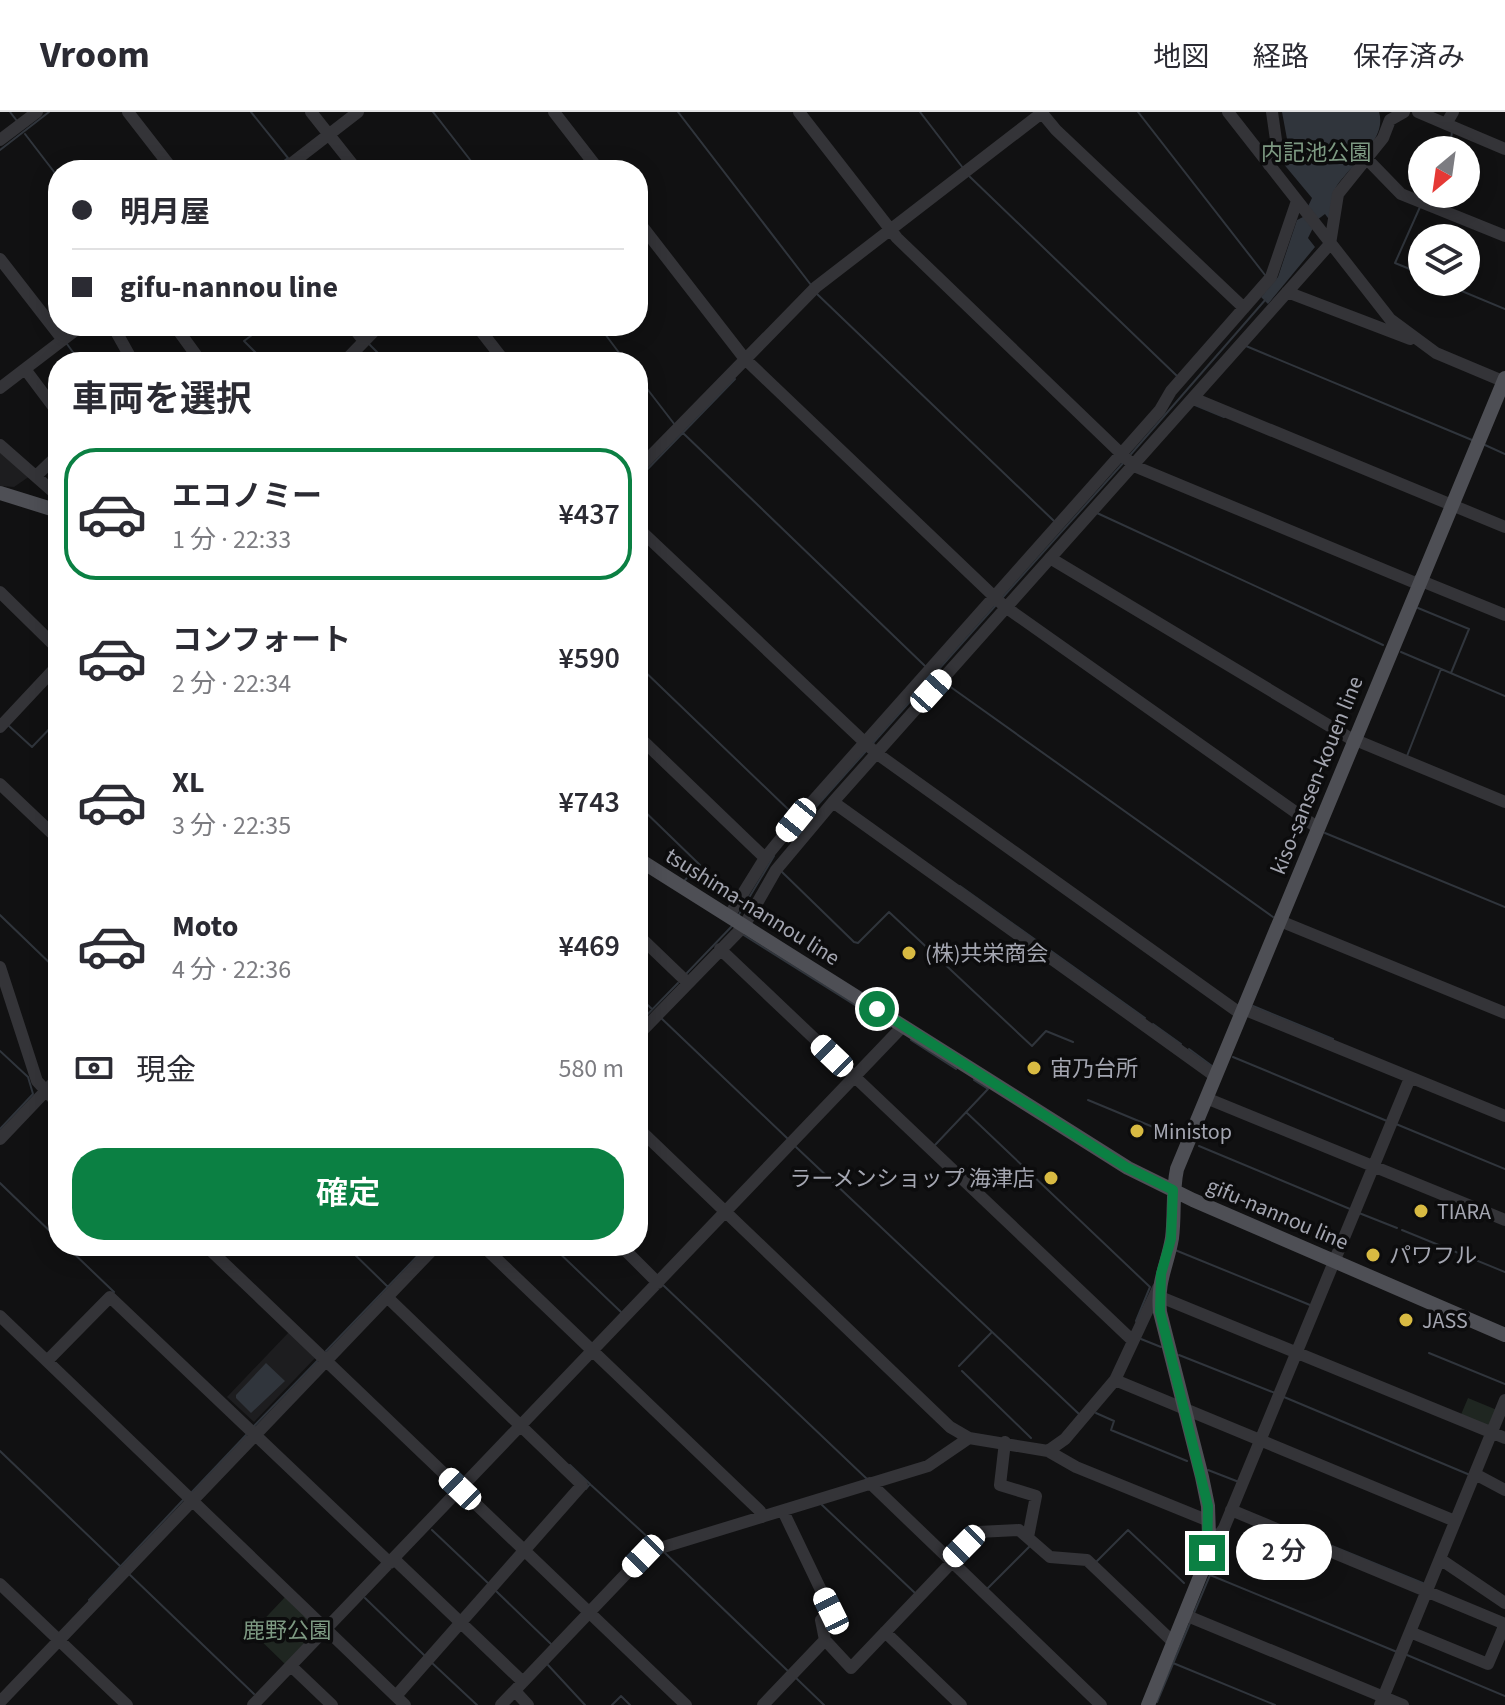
<!DOCTYPE html>
<html lang="ja">
<meta charset="utf-8">
<style>
body{margin:0;font-family:"Source Sans 3","Noto Sans JP",sans-serif;background:#f2f2f3;color:#2b2b33;height:100vh;display:flex;flex-direction:column;font-size:30px;white-space:nowrap}
*{box-sizing:border-box;margin:0}
p{font-size:26px;color:#7c7c81}
.icon{flex:none;width:44px;height:44px;fill:none;stroke:currentColor;stroke-width:2;stroke-linecap:round;stroke-linejoin:round}
.map{position:relative;flex:1;overflow:hidden}
.side{position:absolute;left:48px;top:240px;width:600px;height:904px;display:flex;flex-direction:column;background:#fff;border-radius:32px;box-shadow:0 4px 20px #0003}
.side>*{flex:none}
.hud{position:absolute;left:48px;top:48px;width:600px;height:176px;border-radius:32px;box-shadow:0 4px 20px #0003;display:grid;align-content:center;height:176px;padding:0 24px;background:#fff}
.needle{width:52px;rotate:209deg}
.fabs{position:absolute;left:1408px;top:24px;display:grid;gap:16px}
.fabs a{display:grid;place-items:center;width:72px;height:72px;border-radius:50%;background:#fff;box-shadow:0 4px 20px #0003;font-size:40px}
.end{position:absolute;width:36px;height:36px;margin:-18px;border:10px solid #0b8043;background:#fff;box-shadow:0 0 0 4px #fff}
.from{border-radius:50%}
.bubble{position:absolute;height:56px;border-radius:28px;background:#fff;box-shadow:0 4px 20px #0003;font-size:26px;font-weight:600;line-height:56px;text-align:center}
.car{position:absolute;width:24px;height:48px;margin:-24px -12px;border-radius:10px;box-shadow:0 0 6px 2px #0007;background:linear-gradient(#fff 24%,#345 0 40%,#fff 0 76%,#345 0 86%,#fff 0)}
.hud b{display:flex;align-items:center;gap:28px;height:76px;font-size:30px}
.hud b+b{border-top:2px solid #e1e1e2}
.hud i{width:20px;height:20px;background:#2b2b33}
ul{padding:0;list-style:none}
li{display:flex;align-items:center;gap:24px;height:132px;margin:0 16px 12px;padding:0 8px;border:4px solid transparent;border-radius:32px}
li div{flex:1}
li b{display:block;font-size:30px}
li em{font-style:normal;font-weight:600}
li.on{border-color:#0b8043}
li>.icon{width:72px;height:72px;stroke-width:1.5}
h2{padding:0 24px;font-size:36px;line-height:96px}
.pay{display:flex;align-items:center;gap:20px;height:88px;padding:0 24px;font-size:30px}
.pay p{margin-inline-start:auto}
.button{display:flex;gap:16px;margin-top:auto;padding:16px 24px}
.button a{flex:1;height:92px;border-radius:32px;background:#0b8043;color:#fff;font-size:32px;font-weight:600;line-height:92px;text-align:center}
header{display:flex;align-items:center;gap:48px;box-sizing:border-box;height:112px;padding:0 40px;background:#fff;border-bottom:2px solid #e1e1e2}
header strong{font-size:38px}
nav{display:flex;gap:44px;margin-inline-start:auto;font-size:28px}
.map>svg:first-child{display:block}
</style>
<header>
<strong>Vroom</strong>
<nav><a>地図</a><a>経路</a><a>保存済み</a></nav>
</header>
<div class="map">
<svg width="1505" height="1593" viewBox="0 0 1505 1593">
<rect width="100%" height="100%" fill="#111112"/>
<!-- built -->
<path fill="#1d1d1f" d="M0,338L30,364L14,375L0,374Z
M289,1220L316,1245L254,1310L227,1285Z"/>
<!-- green -->
<path fill="#1f2621" d="M1468,1286L1497,1298L1489,1318L1460,1305Z
M287,1483L321,1516L286,1553L252,1520Z"/>
<!-- water -->
<path fill="#30353c" d="M1282,0H1379C1388,29 1348,54 1335,77C1331,86 1332,100 1331,110L1325,102L1317,108L1308,126L1315,135L1268,192L1261,185L1278,165L1297,108L1303,105L1312,86L1282,50L1287,27Z
M266,1251L285,1269L251,1301L236,1286V1283Z"/>
<g fill="none" stroke-linecap="round" stroke-linejoin="round">
<!-- stream -->
<path stroke="#30353c" stroke-width="2" d="M10,0L17,9
M251,0L288,46L272,58
M433,0L478,58
M678,0L811,173
M920,0L963,56
M1138,0L1265,163
M25,22L58,65
M0,38L49,0
M1450,38L1452,19
M968,63L1177,264
M1420,95L1395,151L1422,162
M1440,170L1505,197
M816,181L1054,409
M264,214L244,229L265,250
M599,214L626,250
M65,218L70,214
M368,231L387,250
M67,232L80,250
M1246,234L1472,328
M638,265L675,313
M1195,293L1224,305
M682,320L925,554
M1485,333L1505,342
M1131,342L1266,187
M638,367L735,267
M1097,401L1383,533
M1003,485L1124,350
M1418,496L1469,517L1451,561
M1401,540L1505,584
M638,553L793,702
M945,571L1273,805
M9,614L32,635L58,608
M873,631L996,493
M1407,644L1441,557
M638,693L700,753L685,768
M798,715L866,639
M1325,721L1505,795
M781,759L854,830L858,831L889,800L1032,934L1046,919L1073,930
M960,774L1145,906
M0,803L58,859
M738,804L774,744
M742,822L890,915
M685,863L733,813
M638,884L652,897
M1253,894L1333,927
M660,905L788,1027
M638,912L678,871
M1153,912L1181,932
M911,928L956,957
M1189,937L1212,954
M0,939L28,965L33,982L0,1017
M1233,945L1387,1009
M1088,988L1182,1027
M966,1000L1150,1175L1136,1209
M1396,1012L1505,1057
M935,1033L988,977L974,968
M1199,1034L1350,1097
M796,1035L1079,1302
M0,1071L58,1127
M1359,1101L1397,1116
M1402,1118L1505,1160
M66,1134L114,1180
M346,1134L388,1175
M552,1134L621,1200
M1175,1138L1310,1193
M663,1173L867,1367
M1141,1227L1161,1235
M326,1239L427,1134
M1429,1241L1505,1272
M1179,1243L1275,1281
M959,1254L991,1221
M962,1259L1031,1326
M1284,1285L1470,1363
M1096,1301L1114,1309L1111,1318L1187,1349
M254,1314L319,1247
M0,1339L120,1454
M570,1353L590,1372L586,1377
M1208,1358L1239,1370
M591,1373L652,1429
M191,1381L247,1322
M821,1392L915,1481
M432,1418L489,1472
M1327,1432L1425,1472
M664,1440L789,1560
M1097,1449L1128,1418L1184,1471
M128,1461L254,1582
M1210,1463L1397,1540
M987,1477L1030,1434
M496,1479L552,1533
M365,1486L425,1544
M89,1488L183,1388
M1194,1501L1229,1418
M1407,1543L1505,1584
M431,1550L477,1593
M1173,1551L1275,1593
M548,1553L585,1593
M796,1566L824,1593
M1157,1590L1190,1511
M612,1593L621,1584L630,1593"/>
<!-- minor -->
<path stroke="#343438" stroke-width="12" d="M128,0L173,58
M311,0L357,58
M554,0L599,58
M799,0L897,126L1134,354L1418,472
M1041,0L1056,18L1244,196
M1228,0L1390,207L1436,241L1505,270
M1418,0L1446,12L1453,0
M1446,12L1505,37
M0,28L37,0
M1367,47L1401,82L1505,124
M1269,53L1276,28L1272,0
M283,58L358,0
M638,109L745,247L1004,494L1318,716
M0,147L63,228
M1287,180L1410,227
M113,214L133,250
M175,214L199,247L196,250
M352,214L364,229
M477,214L505,250
M344,250L379,214
M25,257L58,301
M0,276L81,214
M1193,286L1505,415
M0,333L58,384
M638,357L816,175L1043,0
M36,364L58,343
M638,416L876,641L1241,902
M1050,446L1353,628
M1419,468L1505,503
M0,480L58,537
M0,615L58,553
M638,624L765,746
M1353,627L1505,690
M0,672L58,727
M833,690L1215,964
M729,804L765,746L796,708L1122,341L1160,298L1171,279L1271,165L1297,89
M1280,809L1505,901
M638,823L688,871
M720,837L1133,1229
M0,855L37,969L58,992
M1243,897L1505,1004
M638,923L744,814L776,758L833,690L1330,132L1338,82L1383,26L1390,8L1404,0
M1206,986L1505,1108
M638,1016L950,1315L969,1326L1048,1339L1076,1355L1209,1409
M0,1027L58,966
M206,1134L686,1593
M483,1134L760,1399L762,1405
M621,1134L658,1171
M1158,1184L1505,1326
M387,1185L582,1373L396,1584
M0,1204L405,1593
M47,1249L110,1185L390,1451
M1115,1268L1455,1409
M1005,1330L1000,1373L1036,1384L1028,1425
M1048,1339L1065,1327L1115,1268L1158,1176
M1475,1362L1505,1378
M870,1371L1101,1593
M1231,1398L1505,1512
M783,1399L831,1499L821,1508L825,1528
M1209,1424L1220,1422L1224,1416L1410,966
M394,1447L523,1570
M1440,1447L1505,1491
M950,1448L978,1420L1019,1418L1050,1445L1087,1448L1173,1530
M0,1472L127,1593
M1185,1503L1403,1593
M885,1520L961,1593
M1410,1520L1488,1552L1505,1512
M291,1554L332,1593
M515,1579L528,1593
M0,1590L436,1134
M253,1593L903,914
M501,1593L643,1444L657,1437L928,1354L969,1326
M763,1593L825,1528L851,1556L952,1450
M1380,1593L1505,1288"/>
<!-- major -->
<path stroke="#4e4f55" stroke-width="14" d="M0,381L58,399
M638,747L1128,1056L1193,1088L1505,1223
M1148,1593L1203,1457L1209,1424L1208,1394L1202,1365L1160,1200C1157,1168 1167,1155 1172,1126C1175,1103 1172,1080 1177,1057L1505,266"/>
</g>
<g fill="none" stroke-linecap="round" stroke-linejoin="round">
<!-- route -->
<path stroke="#0b8043" stroke-width="10" d="M877,897L1126,1055L1173,1078L1171,1127L1161,1162L1160,1200L1208,1394L1207,1441"/>
</g>
<!-- markers -->
<g fill="#d8ba42" stroke="#0c0c0d" stroke-width="3">
<circle cx="909" cy="841" r="8"/>
<circle cx="1034" cy="956" r="8"/>
<circle cx="1137" cy="1019" r="8"/>
<circle cx="1051" cy="1066" r="8"/>
<circle cx="1421" cy="1099" r="8"/>
<circle cx="1373" cy="1143" r="8"/>
<circle cx="1406" cy="1208" r="8"/>
</g>
<g text-anchor="middle" stroke-width="7" stroke-linejoin="round" paint-order="stroke">
<!-- park labels -->
<g font-size="22" fill="#7d9982" stroke="#0c0c0d">
<text x="1316" y="48">内記池公園</text>
<text x="287" y="1526">鹿野公園</text>
</g>
<!-- street labels -->
<g font-size="22" fill="#a4a6b1" stroke="#0c0c0d">
<text transform="translate(1316 663) rotate(-68)" y="8">kiso-sansen-kouen line</text>
<text transform="translate(753 794) rotate(32)" y="8">tsushima-nannou line</text>
<text transform="translate(1278 1101) rotate(23)" y="8">gifu-nannou line</text>
</g>
<!-- poi labels -->
<g font-size="22" fill="#a4a6b1" stroke="#0c0c0d" text-anchor="start">
<text x="925" y="849">(株)共栄商会</text>
<text x="1050" y="964">宙乃台所</text>
<text x="1153" y="1027">Ministop</text>
<text x="1035" y="1074" text-anchor="end">ラーメンショップ 海津店</text>
<text x="1437" y="1107">TIARA</text>
<text x="1389" y="1151">パワフル</text>
<text x="1422" y="1216">JASS</text>
</g>
</g>
</svg>
<div class="fabs">
<a><svg class="needle" viewBox="-14 -14 28 28"><path d="M0-13l5 13h-10z" fill="#e53935"/><path d="M0 13l5-13h-10z" fill="#7c7c81"/></svg></a>
<a><svg class="icon" aria-label="layers" viewBox="0 0 24 24"><path d="M12 4l9 5-9 5-9-5zM3 14l9 5 9-5"/></svg></a>
</div>
<i class="end from" style="left:877px;top:897px"></i>
<i class="end" style="left:1207px;top:1441px"></i>
<div class="bubble" style="left:1236px;top:1412px;width:96px">2 分</div>
<i class="car" style="left:931px;top:579px;rotate:42deg"></i>
<i class="car" style="left:796px;top:708px;rotate:219deg"></i>
<i class="car" style="left:832px;top:944px;rotate:314deg"></i>
<i class="car" style="left:460px;top:1377px;rotate:314deg"></i>
<i class="car" style="left:964px;top:1434px;rotate:225deg"></i>
<i class="car" style="left:643px;top:1444px;rotate:224deg"></i>
<i class="car" style="left:831px;top:1499px;rotate:334deg"></i>
<div class="hud">
<b><i class="from"></i>明月屋</b>
<b><i></i>gifu-nannou line</b>
</div>
<section class="side">
<h2>車両を選択</h2>
<ul>
<li class="on"><svg class="icon" aria-label="car" viewBox="0 0 24 24"><path d="M5 17H2v-5l4-1 3-4h7l3 4 3 1v5h-3M9 17h6M6 11h13"/><circle cx="7" cy="17" r="2"/><circle cx="17" cy="17" r="2"/></svg><div><b>エコノミー</b><p>1 分 · 22:33</p></div><em>¥437</em></li>
<li><svg class="icon" aria-label="car" viewBox="0 0 24 24"><path d="M5 17H2v-5l4-1 3-4h7l3 4 3 1v5h-3M9 17h6M6 11h13"/><circle cx="7" cy="17" r="2"/><circle cx="17" cy="17" r="2"/></svg><div><b>コンフォート</b><p>2 分 · 22:34</p></div><em>¥590</em></li>
<li><svg class="icon" aria-label="car" viewBox="0 0 24 24"><path d="M5 17H2v-5l4-1 3-4h7l3 4 3 1v5h-3M9 17h6M6 11h13"/><circle cx="7" cy="17" r="2"/><circle cx="17" cy="17" r="2"/></svg><div><b>XL</b><p>3 分 · 22:35</p></div><em>¥743</em></li>
<li><svg class="icon" aria-label="car" viewBox="0 0 24 24"><path d="M5 17H2v-5l4-1 3-4h7l3 4 3 1v5h-3M9 17h6M6 11h13"/><circle cx="7" cy="17" r="2"/><circle cx="17" cy="17" r="2"/></svg><div><b>Moto</b><p>4 分 · 22:36</p></div><em>¥469</em></li>
</ul>
<div class="pay"><svg class="icon" aria-label="cash" viewBox="0 0 24 24"><path d="M3 7h18v10H3z"/><circle cx="12" cy="12" r="2"/></svg>現金<p>580 m</p></div>
<div class="button"><a>確定</a></div>
</section>
</div>
